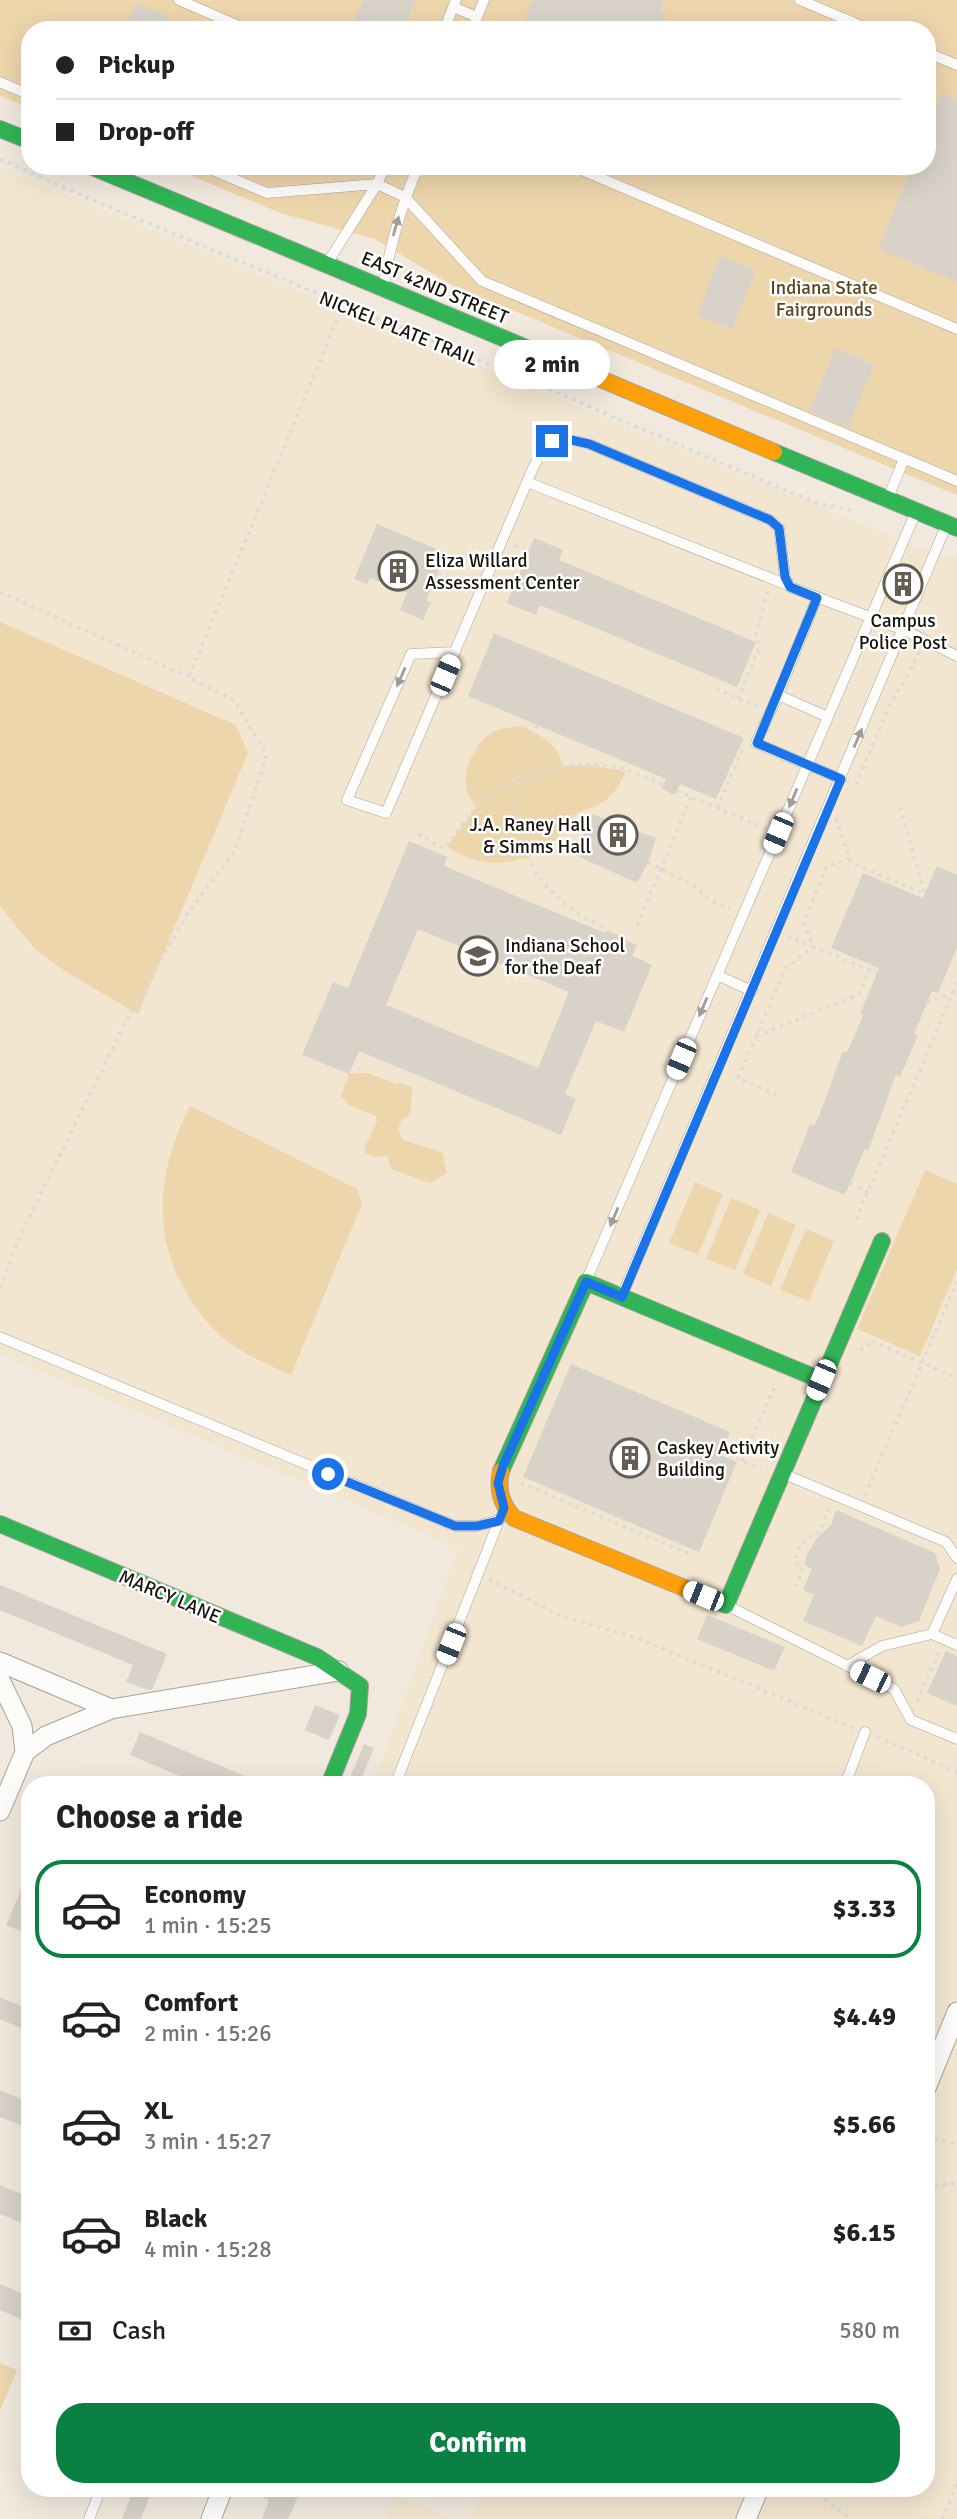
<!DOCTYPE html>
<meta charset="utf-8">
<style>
body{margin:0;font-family:Signika,sans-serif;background:#f6f6f6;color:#222;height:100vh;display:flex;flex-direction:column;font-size:26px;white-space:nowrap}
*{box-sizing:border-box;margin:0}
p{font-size:23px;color:#767676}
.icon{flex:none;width:38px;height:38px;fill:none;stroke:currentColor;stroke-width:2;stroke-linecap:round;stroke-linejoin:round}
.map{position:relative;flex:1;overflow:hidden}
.side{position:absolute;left:21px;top:1776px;width:914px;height:721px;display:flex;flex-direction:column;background:#fff;border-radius:28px;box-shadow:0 7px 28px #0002}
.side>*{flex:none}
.top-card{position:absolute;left:21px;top:21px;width:915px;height:154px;border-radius:28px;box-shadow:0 7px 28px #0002;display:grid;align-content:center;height:154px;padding:0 35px;background:#fff}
.end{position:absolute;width:32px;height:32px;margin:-16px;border:9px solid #1a73e8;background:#fff;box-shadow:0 0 0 4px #fff}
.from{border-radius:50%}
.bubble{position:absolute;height:49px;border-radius:24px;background:#fff;box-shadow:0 7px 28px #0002;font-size:23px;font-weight:700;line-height:49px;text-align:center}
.car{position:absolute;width:21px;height:42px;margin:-21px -10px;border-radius:9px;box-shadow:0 0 5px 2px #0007;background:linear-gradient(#fff 24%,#345 0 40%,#fff 0 76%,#345 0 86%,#fff 0)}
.top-card b{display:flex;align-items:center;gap:24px;height:66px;font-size:26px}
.top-card b+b{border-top:2px solid #e0e0e0}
.top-card i{width:18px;height:18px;background:#222}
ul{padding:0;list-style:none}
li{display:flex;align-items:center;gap:21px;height:98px;margin:0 14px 10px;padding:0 21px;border:4px solid transparent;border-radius:28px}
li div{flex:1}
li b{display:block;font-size:26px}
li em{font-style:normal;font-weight:700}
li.on{border-color:#0b8043}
li>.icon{width:63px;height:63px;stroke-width:1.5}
h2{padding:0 35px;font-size:32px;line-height:84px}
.pay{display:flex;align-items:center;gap:18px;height:77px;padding:0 35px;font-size:26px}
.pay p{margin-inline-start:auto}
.action{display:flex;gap:14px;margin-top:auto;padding:14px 35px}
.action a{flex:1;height:80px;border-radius:28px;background:#0b8043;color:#fff;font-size:28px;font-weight:700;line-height:80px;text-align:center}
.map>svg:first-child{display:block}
</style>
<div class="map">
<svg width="957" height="2519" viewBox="0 0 957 2519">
<rect width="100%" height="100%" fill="#f1e9dd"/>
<!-- built -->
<path fill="#f3e6d0" d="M0,167L903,541L934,554L957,557V2519H470L483,2489L926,2488V1785H373L458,1548L0,1354Z
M396,2495L452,2519H386Z"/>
<!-- green -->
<path fill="#edd5ac" d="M0,0H957V495L450,284L375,239L280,213L168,166H928V30H30V108L0,96Z
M0,622L236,725L248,753L138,1014L63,970L34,948L0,906Z
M522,726C542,736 558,744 563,766L586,765L626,771C619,786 612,799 596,806C589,809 582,810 576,815C567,821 563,832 555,840C526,867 479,871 447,846L476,808C472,801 468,796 466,788C463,768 476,740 495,731C503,728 513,727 522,726Z
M368,1073L396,1084L400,1083L412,1087L411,1109L408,1117L402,1119L398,1129L403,1140L442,1152L447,1173L430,1183L391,1169L387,1156L374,1157L366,1153L364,1148L377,1122L376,1116L349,1105L341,1096L349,1074Z
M190,1106L357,1189L362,1204L291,1375C264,1363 233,1350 213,1328C151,1261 150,1184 190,1106Z
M925,1170L957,1184V1269L920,1356L857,1329Z
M695,1182L723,1194L698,1255L669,1243Z
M731,1198L760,1210L735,1270L706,1259Z
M768,1213L796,1225L771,1286L743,1274Z
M806,1229L834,1241L809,1301L780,1290Z
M0,2363L17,2370L0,2411Z"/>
<!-- building -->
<path fill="#d8d2c8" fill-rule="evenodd" d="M363,0H416L403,30H350Z
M533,0H664L660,11L665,14L658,30H521Z
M136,3L167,16L162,30H125Z
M942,93L957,99V282L878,249L912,166H928V129Z
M720,256L756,270L732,329L697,315Z
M836,348L874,365L848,427L809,411Z
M377,524L451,555L445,570L440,568L426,601L431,602L423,620L400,610L407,593L370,578L367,584L354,579Z
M534,538L563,550L559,560L756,642L737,687L540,605L536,615L507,603Z
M494,633L744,738L716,799L680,784L675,795L662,789L666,779L468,696Z
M592,814L656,838L648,862L637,883L575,855Z
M409,841L447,857L444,866L605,933L606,930L620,936V938L637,945L632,956L652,965L624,1032L596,1021L565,1094L576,1099L561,1135L359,1051L349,1074L302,1055L333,982L348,988ZM418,929L569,992L538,1068L386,1005Z
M937,866L957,875V948L938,993L932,991L914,1034L918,1035L900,1077L896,1075L868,1151L865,1149L845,1195L791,1172L810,1124L814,1126L819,1116L843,1051L846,1053L851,1044L863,1015L860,1014L879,968L831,948L863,873L923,898Z
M571,1364L730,1432L721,1455L737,1462L699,1552L523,1477Z
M836,1510L935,1553L940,1569L919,1621L901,1627L876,1616L862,1646L803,1621L814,1595L803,1590L812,1569L805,1565L806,1557L816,1539L831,1525Z
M0,1585L167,1654L152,1690H148L126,1682L133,1665L0,1610Z
M707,1615L785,1647L774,1671L697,1639Z
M946,1651L957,1656V1706L927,1693Z
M315,1705L340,1715L329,1740L305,1730Z
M140,1732L266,1785H201L130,1755Z
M364,1744L374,1748L359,1785H347Z
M30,1869V1935L6,1925Z
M0,1997L30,2010V2032L0,2019Z
M0,2090L30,2103V2129L0,2117Z
M0,2185L30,2198V2226L0,2214Z
M0,2284L30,2297V2323L0,2310Z
M134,2488H153L141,2519H122Z
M244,2488H302L288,2519H262L269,2500Z"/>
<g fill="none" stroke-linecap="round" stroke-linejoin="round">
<!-- lane casing -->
<g stroke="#a8a399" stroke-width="11">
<path id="lane" d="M179,0L248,30
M800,0L871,30
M453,7L477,17
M444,30L456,0
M472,30L484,0
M928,53L957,65
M0,82L30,95
M203,166L267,193L377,184L405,197L482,281L957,481
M572,166L957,329
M328,262L377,184L385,166
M384,284C390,243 402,205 418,166
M527,482L790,586
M888,498L904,459
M817,598L778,695L828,717
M455,652L411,654L347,800L386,813L533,468L545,445L558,437L589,444L770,520L779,528L785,577L790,587L904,630L957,656
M778,695L756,743L841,779
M717,975L752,991
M587,1279L915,514
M623,1293L946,526
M0,1337L455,1526H477L499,1520
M784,1474L946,1542L957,1558
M957,1579L932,1634L957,1645
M726,1605L894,1689L911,1720L957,1739
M847,1666L882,1646L932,1634
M395,1785L500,1518
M845,1785L865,1732
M89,2519L101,2488"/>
</g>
<!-- street casing -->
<g stroke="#a8a399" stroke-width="21">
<path id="street" d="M0,1662L111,1709L46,1736L25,1752L22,1726L0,1680
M111,1709L339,1671
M0,1811L25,1752
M926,2088L957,2012
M211,2519L223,2488
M746,2519L759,2488"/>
</g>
<!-- fast casing -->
<g stroke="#a8a399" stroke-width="18">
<path id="fast" d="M0,129L30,141
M90,166L577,369
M774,452L957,528
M501,1471L586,1282L821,1380
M0,1524L317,1657L360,1686L358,1714L329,1785
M699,1594L726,1605L882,1241"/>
</g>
<!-- slow casing -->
<g stroke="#a8a399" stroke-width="18">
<path id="slow" d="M577,369L774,452
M501,1471C497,1490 501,1504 514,1518L699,1594"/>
</g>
<!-- path -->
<path stroke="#dddbd8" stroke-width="3.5" stroke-dasharray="3.5 5" stroke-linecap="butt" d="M0,159L92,200L529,381L816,503L851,510
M514,546L525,550
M438,573L468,586
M498,585L509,589
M0,592L189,677
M716,689L758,707
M738,699L759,648L756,634L768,591
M537,725C527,751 517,775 516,804C514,860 556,909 607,928
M856,785L889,706L910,672L920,650
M677,791L765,828
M900,807L925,894
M717,808L744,746
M836,819L851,863L925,894
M418,834L445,849C455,834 465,819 477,806C510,772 578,756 623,769C637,773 650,780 664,785
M850,858L827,866L804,922L813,947L880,974
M648,862L681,879L696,887L707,898L730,909
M637,926L691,797
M927,1003L957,991
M756,1036L858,995L870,970
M777,1095L738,1078L785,969L813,947L788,936
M850,1183L869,1192
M856,1220L957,983
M0,1288L19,1238L127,1019L188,913L235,851L267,755L234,701L189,677L341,310
M872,1341L957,1378
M860,1350L873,1342
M721,1452L761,1469
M742,1461L775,1386
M521,1483L694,1556
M865,1495L957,1282
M489,1579L561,1616L637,1638L854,1728
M796,1587L803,1567L796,1564C797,1547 803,1538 818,1533L830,1507
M917,1702L939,1651
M877,1737L957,1772
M926,2136L957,2145
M926,2186L957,2183
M811,2488L851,2519
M942,2519L957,2484"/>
<!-- lane -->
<use href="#lane" stroke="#fdfcfa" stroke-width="10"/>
<!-- street -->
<use href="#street" stroke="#fdfcfa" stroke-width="19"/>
<!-- fast -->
<use href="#fast" stroke="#30b455" stroke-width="16"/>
<!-- slow -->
<use href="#slow" stroke="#ff9f0a" stroke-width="16"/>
</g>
<!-- one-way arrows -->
<defs><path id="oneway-solid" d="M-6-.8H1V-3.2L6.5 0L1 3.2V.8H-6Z" transform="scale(1.75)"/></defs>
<g fill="#a19e9a">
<use href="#oneway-solid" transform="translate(396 226) rotate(-74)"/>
<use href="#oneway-solid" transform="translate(401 677) rotate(114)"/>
<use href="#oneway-solid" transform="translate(858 738) rotate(-67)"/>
<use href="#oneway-solid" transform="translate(793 798) rotate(113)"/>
<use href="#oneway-solid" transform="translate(703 1007) rotate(113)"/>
<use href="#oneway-solid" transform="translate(614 1217) rotate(113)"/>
</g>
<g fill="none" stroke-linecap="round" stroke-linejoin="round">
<!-- route -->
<path stroke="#1a73e8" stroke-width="9" d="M328,1474L455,1526H477L499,1521L504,1508L498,1483L503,1466L586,1282L622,1297L841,779L757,743L817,598L790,587L785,577L779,528L770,520L589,444L558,437L552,441"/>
</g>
<!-- icons -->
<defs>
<g id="building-ring" transform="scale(2.0125)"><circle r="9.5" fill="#fff" stroke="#635d54" stroke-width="1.5"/><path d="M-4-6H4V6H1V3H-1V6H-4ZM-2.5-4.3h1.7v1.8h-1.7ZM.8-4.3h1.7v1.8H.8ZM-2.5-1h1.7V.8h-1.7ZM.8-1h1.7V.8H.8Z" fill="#635d54"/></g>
<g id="school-ring" transform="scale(2.0125)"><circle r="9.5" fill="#fff" stroke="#635d54" stroke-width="1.5"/><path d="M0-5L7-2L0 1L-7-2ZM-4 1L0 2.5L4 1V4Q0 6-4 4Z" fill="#635d54"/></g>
</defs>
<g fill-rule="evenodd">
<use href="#building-ring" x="398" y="571"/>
<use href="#building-ring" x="903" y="584"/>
<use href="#building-ring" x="618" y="835"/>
<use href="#school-ring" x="478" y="956"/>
<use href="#building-ring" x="630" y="1458"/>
</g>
<g text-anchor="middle" stroke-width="5" stroke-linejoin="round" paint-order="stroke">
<!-- street labels -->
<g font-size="19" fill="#17120b" stroke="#fff">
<text transform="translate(435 287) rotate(23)" y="7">EAST 42ND STREET</text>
<text transform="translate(399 328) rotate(22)" y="7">NICKEL PLATE TRAIL</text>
<text transform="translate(170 1596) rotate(23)" y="7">MARCY LANE</text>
</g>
<!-- park labels -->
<g font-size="19" fill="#584421" stroke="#fff">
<text x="824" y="294">Indiana State<tspan x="824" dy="22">Fairgrounds</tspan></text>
</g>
<!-- poi labels -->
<g font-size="19" fill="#17120b" stroke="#fff" text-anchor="start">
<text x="425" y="567">Eliza Willard<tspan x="425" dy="22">Assessment Center</tspan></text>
<text x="903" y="627" text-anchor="middle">Campus<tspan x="903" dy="22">Police Post</tspan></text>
<text x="591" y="831" text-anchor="end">J.A. Raney Hall<tspan x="591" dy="22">&amp; Simms Hall</tspan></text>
<text x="505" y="952">Indiana School<tspan x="505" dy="22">for the Deaf</tspan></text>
<text x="657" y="1454">Caskey Activity<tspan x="657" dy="22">Building</tspan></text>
</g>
</g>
</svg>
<i class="end from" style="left:328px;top:1474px"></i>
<i class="end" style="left:552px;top:441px"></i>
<div class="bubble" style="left:494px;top:340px;width:116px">2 min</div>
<i class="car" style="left:445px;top:675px;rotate:23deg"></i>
<i class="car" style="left:778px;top:833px;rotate:203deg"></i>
<i class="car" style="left:681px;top:1059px;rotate:203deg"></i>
<i class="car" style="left:821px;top:1380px;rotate:203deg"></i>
<i class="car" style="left:703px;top:1596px;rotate:292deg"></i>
<i class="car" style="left:451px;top:1644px;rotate:202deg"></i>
<i class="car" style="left:870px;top:1677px;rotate:296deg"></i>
<div class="top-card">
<b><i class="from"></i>Pickup</b>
<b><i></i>Drop-off</b>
</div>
<section class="side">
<h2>Choose a ride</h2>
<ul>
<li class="on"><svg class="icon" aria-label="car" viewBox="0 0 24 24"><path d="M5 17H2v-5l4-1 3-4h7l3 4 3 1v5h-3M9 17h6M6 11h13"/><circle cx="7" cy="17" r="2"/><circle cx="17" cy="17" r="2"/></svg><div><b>Economy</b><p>1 min · 15:25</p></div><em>$3.33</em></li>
<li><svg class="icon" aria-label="car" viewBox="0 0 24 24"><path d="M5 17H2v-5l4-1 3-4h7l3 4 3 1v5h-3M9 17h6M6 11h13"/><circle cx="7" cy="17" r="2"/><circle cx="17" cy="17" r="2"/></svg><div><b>Comfort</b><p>2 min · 15:26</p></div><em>$4.49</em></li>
<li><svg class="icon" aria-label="car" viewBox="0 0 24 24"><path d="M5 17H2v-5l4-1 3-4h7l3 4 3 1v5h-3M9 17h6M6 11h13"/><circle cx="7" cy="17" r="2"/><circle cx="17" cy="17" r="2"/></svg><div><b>XL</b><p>3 min · 15:27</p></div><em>$5.66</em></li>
<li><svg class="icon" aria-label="car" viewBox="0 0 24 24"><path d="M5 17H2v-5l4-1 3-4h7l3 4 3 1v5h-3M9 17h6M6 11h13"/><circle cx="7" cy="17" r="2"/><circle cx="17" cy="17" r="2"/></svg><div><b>Black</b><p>4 min · 15:28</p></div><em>$6.15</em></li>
</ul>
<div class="pay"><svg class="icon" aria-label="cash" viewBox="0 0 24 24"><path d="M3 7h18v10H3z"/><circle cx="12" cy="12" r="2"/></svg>Cash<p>580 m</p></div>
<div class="action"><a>Confirm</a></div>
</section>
</div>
